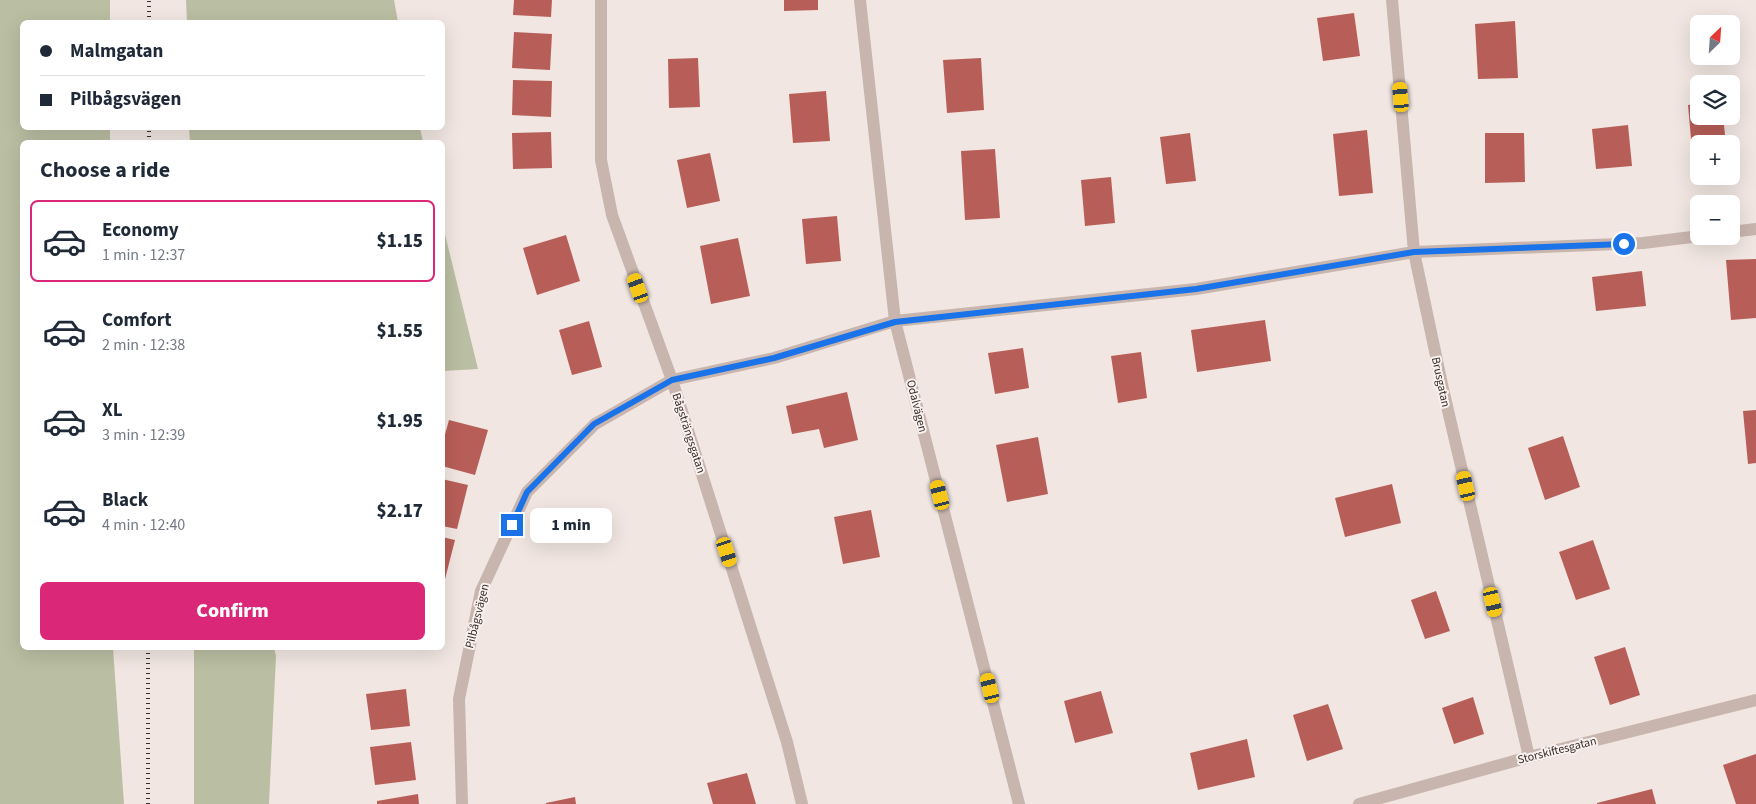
<!DOCTYPE html>
<meta charset="utf-8">
<style>
body{margin:0;font-family:"Source Sans 3",sans-serif;background:#f2f2f3;color:#1f2937;height:100vh;display:flex;flex-direction:column;font-size:19px;white-space:nowrap}
*{box-sizing:border-box;margin:0}
p{font-size:16px;color:#747a83}
.icon{flex:none;width:28px;height:28px;fill:none;stroke:currentColor;stroke-width:2;stroke-linecap:round;stroke-linejoin:round}
.map{position:relative;flex:1;overflow:hidden}
.details{position:absolute;left:20px;top:140px;width:425px;height:510px;display:flex;flex-direction:column;background:#fff;border-radius:8px;box-shadow:0 5px 20px #0002}
.details>*{flex:none}
.hud{position:absolute;left:20px;top:20px;width:425px;height:110px;border-radius:8px;box-shadow:0 5px 20px #0002;display:grid;align-content:center;height:110px;padding:0 20px;background:#fff}
.needle{width:32px;rotate:25deg}
.controls{position:absolute;left:1690px;top:15px;display:grid;gap:10px}
.controls a{display:grid;place-items:center;width:50px;height:50px;border-radius:8px;background:#fff;box-shadow:0 5px 20px #0002;font-size:25px}
.end{position:absolute;width:22px;height:22px;margin:-11px;border:6px solid #1a73e8;background:#fff;box-shadow:0 0 0 2px #fff}
.from{border-radius:50%}
.bubble{position:absolute;height:35px;border-radius:8px;background:#fff;box-shadow:0 5px 20px #0002;font-size:16px;font-weight:800;line-height:35px;text-align:center}
.car{position:absolute;width:15px;height:30px;margin:-15px -8px;border-radius:6px;box-shadow:0 0 4px 1px #0007;background:linear-gradient(#f5c518 24%,#345 0 40%,#f5c518 0 76%,#345 0 86%,#f5c518 0)}
.hud b{display:flex;align-items:center;gap:18px;height:48px;font-size:19px}
.hud b+b{border-top:1px solid #e0e1e3}
.hud i{width:12px;height:12px;background:#1f2937}
ul{padding:0;list-style:none}
li{display:flex;align-items:center;gap:15px;height:82px;margin:0 10px 8px;padding:0 10px;border:2px solid transparent;border-radius:8px}
li div{flex:1}
li b{display:block;font-size:19px}
li em{font-style:normal;font-weight:800}
li.selected{border-color:#db2777}
li>.icon{width:45px;height:45px;stroke-width:1.5}
h2{padding:0 20px;font-size:22px;line-height:60px}
.cta{display:flex;gap:10px;margin-top:auto;padding:10px 20px}
.cta a{flex:1;height:58px;border-radius:8px;background:#db2777;color:#fff;font-size:20px;font-weight:800;line-height:58px;text-align:center}
.map>svg:first-child{display:block}
</style>
<div class="map">
<svg width="1756" height="804" viewBox="0 0 1756 804">
<rect width="100%" height="100%" fill="#f1e6e1"/>
<!-- green -->
<path fill="#babea2" d="M0,0H110V22H22V128H110V142H22V648H113L124,804H0Z
M186,0H394L398,22H187Z
M189,128H420L423,142H190Z
M443,226L478,369L443,371Z
M194,648H274L276,656L269,804H194Z"/>
<!-- building -->
<path fill="#b85e58" d="M514,0H552L551,17L513,15Z
M784,0H818V10L784,11Z
M1354,13L1360,56L1323,61L1317,18Z
M1515,21L1518,78L1478,79L1475,24Z
M514,32L552,34L550,70L512,68Z
M698,58L700,107L669,108L668,59Z
M981,58L984,110L947,113L943,60Z
M513,80L552,81L551,117L512,115Z
M826,91L830,141L793,143L789,94Z
M1699,104V116H1723L1726,144H1699V160L1693,161L1688,105Z
M1628,125L1632,166L1596,169L1592,129Z
M1367,130L1373,193L1339,196L1333,134Z
M551,132L552,168L513,169L512,133Z
M1190,133L1196,181L1166,184L1160,137Z
M1485,133H1524L1525,182L1485,183Z
M995,149L1000,218L965,220L961,151Z
M710,153L720,201L687,208L677,160Z
M1111,177L1115,223L1085,226L1081,180Z
M837,216L841,261L806,264L802,219Z
M566,235L580,281L537,295L523,248Z
M738,238L750,296L711,304L700,246Z
M1756,259V318L1731,320L1726,260Z
M1642,271L1646,306L1596,311L1592,277Z
M1265,320L1271,361L1197,372L1191,330Z
M589,321L602,367L572,375L559,330Z
M1023,348L1029,388L995,394L988,353Z
M1141,352L1147,398L1118,403L1111,356Z
M847,392L858,440L824,448L819,429L792,434L786,406Z
M1756,410V463L1748,464L1743,411Z
M449,420L488,430L475,475L442,466V445Z
M1563,436L1580,487L1545,500L1528,448Z
M1038,437L1048,494L1007,502L996,445Z
M442,479L468,485L457,529L442,526Z
M1392,484L1401,523L1345,537L1335,498Z
M871,510L880,557L843,564L834,517Z
M442,537L455,540L443,587H442Z
M1593,540L1610,589L1576,600L1559,552Z
M1436,591L1450,631L1425,639L1411,600Z
M1625,647L1640,695L1610,705L1594,657Z
M406,689L410,726L371,730L366,694Z
M1101,691L1113,733L1075,743L1064,701Z
M1473,697L1484,734L1454,744L1442,708Z
M1328,704L1343,749L1307,761L1293,715Z
M1247,739L1255,777L1198,790L1190,753Z
M411,742L416,780L375,785L370,747Z
M1756,754V804H1736L1723,765Z
M747,773L756,804H713L707,783Z
M1652,789L1656,804H1597V803Z
M418,794L419,804H377V801Z
M575,797L576,804H546V803Z"/>
<g fill="none" stroke-linecap="round" stroke-linejoin="round">
<!-- street -->
<path stroke="#c8b5ae" stroke-width="12" d="M601,0V160L612,215L672,380L787,742L802,804
M860,0L895,321L1019,804
M1392,0L1414,252L1443,389L1529,757
M1731,232L1756,229
M462,804L459,699L481,591L527,492L595,424L672,380L774,358L895,321L1196,289L1414,252L1643,243L1700,236
M1359,804L1529,757L1756,700"/>
<!-- rail -->
<path stroke="#372d2b" stroke-width="4" stroke-dasharray="1 4" stroke-linecap="butt" d="M149,22V0
M149,142V128
M148,804V648"/>
</g>
<g fill="none" stroke-linecap="round" stroke-linejoin="round">
<!-- route -->
<path stroke="#1a73e8" stroke-width="6" d="M512,525L527,492L594,424L672,380L774,358L895,322L1196,289L1414,252L1624,244"/>
</g>
<g text-anchor="middle" stroke-width="4" stroke-linejoin="round" paint-order="stroke">
<!-- street labels -->
<g font-size="12" fill="#372d2b" stroke="#f9f1ed">
<text transform="translate(1441 382) rotate(78)" y="4">Brusgatan</text>
<text transform="translate(917 406) rotate(76)" y="4">Odalvägen</text>
<text transform="translate(689 433) rotate(72)" y="4">Bågsträngsgatan</text>
<text transform="translate(477 616) rotate(-76)" y="4">Pilbågsvägen</text>
<text transform="translate(1557 750) rotate(-14)" y="4">Storskiftesgatan</text>
</g>
</g>
</svg>
<div class="controls">
<a><svg class="needle" viewBox="-14 -14 28 28"><path d="M0-13l5 13h-10z" fill="#e53935"/><path d="M0 13l5-13h-10z" fill="#747a83"/></svg></a>
<a><svg class="icon" aria-label="layers" viewBox="0 0 24 24"><path d="M12 4l9 5-9 5-9-5zM3 14l9 5 9-5"/></svg></a>
<a>+</a>
<a>−</a>
</div>
<i class="end from" style="left:1624px;top:244px"></i>
<i class="end" style="left:512px;top:525px"></i>
<div class="bubble" style="left:530px;top:508px;width:82px">1 min</div>
<i class="car" style="left:1401px;top:97px;rotate:355deg"></i>
<i class="car" style="left:638px;top:288px;rotate:340deg"></i>
<i class="car" style="left:1466px;top:486px;rotate:347deg"></i>
<i class="car" style="left:940px;top:495px;rotate:346deg"></i>
<i class="car" style="left:727px;top:552px;rotate:162deg"></i>
<i class="car" style="left:1493px;top:602px;rotate:167deg"></i>
<i class="car" style="left:990px;top:688px;rotate:346deg"></i>
<div class="hud">
<b><i class="from"></i>Malmgatan</b>
<b><i></i>Pilbågsvägen</b>
</div>
<section class="details">
<h2>Choose a ride</h2>
<ul>
<li class="selected"><svg class="icon" aria-label="car" viewBox="0 0 24 24"><path d="M5 17H2v-5l4-1 3-4h7l3 4 3 1v5h-3M9 17h6M6 11h13"/><circle cx="7" cy="17" r="2"/><circle cx="17" cy="17" r="2"/></svg><div><b>Economy</b><p>1 min · 12:37</p></div><em>$1.15</em></li>
<li><svg class="icon" aria-label="car" viewBox="0 0 24 24"><path d="M5 17H2v-5l4-1 3-4h7l3 4 3 1v5h-3M9 17h6M6 11h13"/><circle cx="7" cy="17" r="2"/><circle cx="17" cy="17" r="2"/></svg><div><b>Comfort</b><p>2 min · 12:38</p></div><em>$1.55</em></li>
<li><svg class="icon" aria-label="car" viewBox="0 0 24 24"><path d="M5 17H2v-5l4-1 3-4h7l3 4 3 1v5h-3M9 17h6M6 11h13"/><circle cx="7" cy="17" r="2"/><circle cx="17" cy="17" r="2"/></svg><div><b>XL</b><p>3 min · 12:39</p></div><em>$1.95</em></li>
<li><svg class="icon" aria-label="car" viewBox="0 0 24 24"><path d="M5 17H2v-5l4-1 3-4h7l3 4 3 1v5h-3M9 17h6M6 11h13"/><circle cx="7" cy="17" r="2"/><circle cx="17" cy="17" r="2"/></svg><div><b>Black</b><p>4 min · 12:40</p></div><em>$2.17</em></li>
</ul>
<div class="cta"><a>Confirm</a></div>
</section>
</div>
